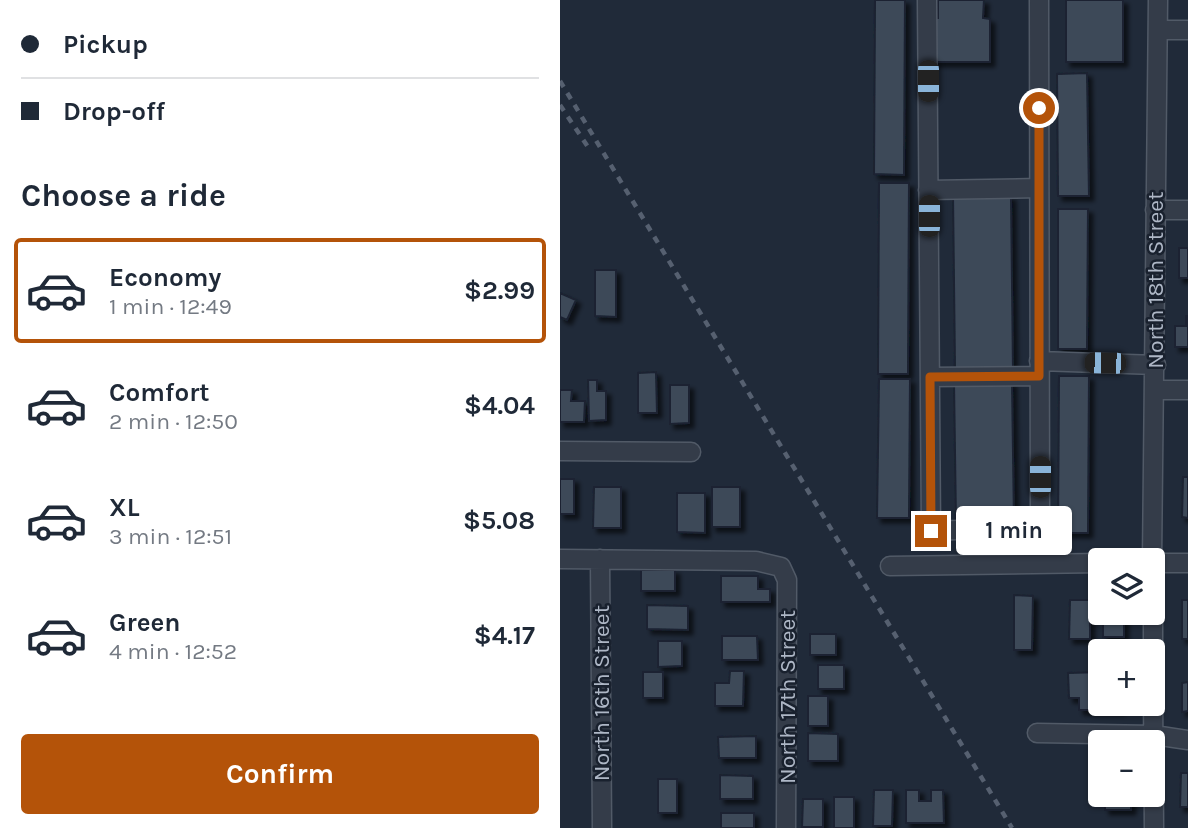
<!DOCTYPE html>
<meta charset="utf-8">
<style>
body{margin:0;font-family:Karla,sans-serif;background:#f6f6f7;color:#1f2937;height:100vh;display:flex;flex-direction:column;font-size:26px;white-space:nowrap}
*{box-sizing:border-box;margin:0}
p{font-size:23px;color:#747a83}
.icon{flex:none;width:38px;height:38px;fill:none;stroke:currentColor;stroke-width:2;stroke-linecap:round;stroke-linejoin:round}
.map{position:relative;flex:1;overflow:hidden}
.details{display:flex;flex-direction:column;background:#fff;width:560px}
.details>*{flex:none}
.top-card{display:grid;align-content:center;height:154px;padding:0 21px;background:#fff}
.buttons{position:absolute;left:528px;top:548px;display:grid;gap:14px}
.buttons a{display:grid;place-items:center;width:77px;height:77px;border-radius:7px;background:#fff;box-shadow:0 2px 5px #0004;font-size:35px}
.end{position:absolute;width:32px;height:32px;margin:-16px;border:9px solid #b45309;background:#fff;box-shadow:0 0 0 4px #fff}
.from{border-radius:50%}
.bubble{position:absolute;height:49px;border-radius:7px;background:#fff;box-shadow:0 2px 5px #0004;font-size:23px;font-weight:700;line-height:49px;text-align:center}
.car{position:absolute;width:21px;height:42px;margin:-21px -10px;border-radius:9px;box-shadow:0 0 5px 2px #0007;background:linear-gradient(#222 24%,#8ab4d8 0 40%,#222 0 76%,#8ab4d8 0 86%,#222 0)}
.top-card b{display:flex;align-items:center;gap:24px;height:66px;font-size:26px}
.top-card b+b{border-top:2px solid #e0e1e3}
.top-card i{width:18px;height:18px;background:#1f2937}
ul{padding:0;list-style:none}
li{display:flex;align-items:center;gap:21px;height:105px;margin:0 14px 10px;padding:0 7px;border:4px solid transparent;border-radius:7px}
li div{flex:1}
li b{display:block;font-size:26px}
li em{font-style:normal;font-weight:700}
li.on{border-color:#b45309}
li>.icon{width:63px;height:63px;stroke-width:1.5}
h2{padding:0 21px;font-size:32px;line-height:84px}
.primary-button{display:flex;gap:14px;margin-top:auto;padding:14px 21px}
.primary-button a{flex:1;height:80px;border-radius:7px;background:#b45309;color:#fff;font-size:28px;font-weight:700;line-height:80px;text-align:center}
main{display:flex;flex:1;min-height:0}
.map>svg:first-child{display:block}
</style>
<main>
<section class="details">
<div class="top-card">
<b><i class="from"></i>Pickup</b>
<b><i></i>Drop-off</b>
</div>
<h2>Choose a ride</h2>
<ul>
<li class="on"><svg class="icon" aria-label="car" viewBox="0 0 24 24"><path d="M5 17H2v-5l4-1 3-4h7l3 4 3 1v5h-3M9 17h6M6 11h13"/><circle cx="7" cy="17" r="2"/><circle cx="17" cy="17" r="2"/></svg><div><b>Economy</b><p>1 min · 12:49</p></div><em>$2.99</em></li>
<li><svg class="icon" aria-label="car" viewBox="0 0 24 24"><path d="M5 17H2v-5l4-1 3-4h7l3 4 3 1v5h-3M9 17h6M6 11h13"/><circle cx="7" cy="17" r="2"/><circle cx="17" cy="17" r="2"/></svg><div><b>Comfort</b><p>2 min · 12:50</p></div><em>$4.04</em></li>
<li><svg class="icon" aria-label="car" viewBox="0 0 24 24"><path d="M5 17H2v-5l4-1 3-4h7l3 4 3 1v5h-3M9 17h6M6 11h13"/><circle cx="7" cy="17" r="2"/><circle cx="17" cy="17" r="2"/></svg><div><b>XL</b><p>3 min · 12:51</p></div><em>$5.08</em></li>
<li><svg class="icon" aria-label="car" viewBox="0 0 24 24"><path d="M5 17H2v-5l4-1 3-4h7l3 4 3 1v5h-3M9 17h6M6 11h13"/><circle cx="7" cy="17" r="2"/><circle cx="17" cy="17" r="2"/></svg><div><b>Green</b><p>4 min · 12:52</p></div><em>$4.17</em></li>
</ul>
<div class="primary-button"><a>Confirm</a></div>
</section>
<div class="map">
<svg width="628" height="828" viewBox="0 0 628 828">
<defs>
<filter id="shadow"><feDropShadow dx="4.5" dy="4.5" stdDeviation="2" flood-color="#0009"/></filter>
</defs>
<rect width="100%" height="100%" fill="#202a39"/>
<!-- building -->
<path fill="#3c4859" stroke="#1b2330" stroke-width="2" filter="url(#shadow)" d="M315,0H345L344,175L314,174Z
M378,0H424L423,18L430,19V62H372V18H378Z
M506,0H563V62H506Z
M527,73L529,196H498L497,74Z
M319,183H349L348,374H318Z
M393,196H451L453,370H395Z
M498,209H528L527,349H498Z
M619,248H628V278H619Z
M35,270H56V317L35,316Z
M0,293L16,300L7,320L0,317Z
M626,316H628V347H615V326H626Z
M96,372L97,413H78V373Z
M499,376H529L528,533H498Z
M319,379H350L349,518H317Z
M28,380H37V391H46V420L29,421Z
M452,382L454,522L396,523L394,383Z
M110,385H129V423L110,424Z
M0,390H12L11,401H25L24,422H0Z
M623,477H628V518L622,517Z
M0,479H14V514H0Z
M34,487H61V528H33Z
M152,487H180V527H152Z
M117,493H145V533L117,532Z
M81,570H115V591H81Z
M161,576H198V589H210V602H161Z
M454,595L473,596L472,650H454Z
M510,600H530V639H509Z
M622,600H628V639H622Z
M87,605L128,606V630L87,629Z
M543,612H564V637H543Z
M250,634H276V655H250Z
M162,636H197L198,660H162Z
M98,641H122V666L98,667Z
M258,665H284V689H258Z
M170,671H184L183,706H155V683H169Z
M83,672H103V698H83Z
M541,672V704H560V710H519V698H509L508,673Z
M628,682V711L622,712V683Z
M248,696H268V726H248Z
M248,733L278,734V761H248Z
M196,736V758H159L158,737Z
M621,773H628V807H620Z
M160,775L193,776V799H160Z
M98,779H117V813H98Z
M314,790H333L332,826H313Z
M346,790H359V801H371V790H383L384,823H346Z
M545,794H571V810H545Z
M274,797H294V828H274Z
M243,799H263V827H242Z
M161,813H194V828H161Z"/>
<g fill="none" stroke-linecap="round" stroke-linejoin="round">
<!-- minor casing -->
<g stroke="#515a67" stroke-width="21">
<path id="minor" d="M367,0L371,531L480,527L479,0
M598,30H628
M368,190L479,188
M595,210H628
M479,361L596,365
M370,377L479,376
M596,390H628
M0,451L131,452
M0,559L196,561L221,567L227,580L226,828
M40,559L42,828
M592,560L598,0
M593,563H628
M330,566L541,563
M593,612V651
M593,695L594,828
M477,733L594,735L628,740"/>
</g>
<!-- minor -->
<use href="#minor" stroke="#343c49" stroke-width="18"/>
<!-- rail -->
<path stroke="#566070" stroke-width="4.5" stroke-dasharray="7 7" stroke-linecap="butt" d="M0,81L452,828
M0,105L30,150"/>
</g>
<g fill="none" stroke-linecap="round" stroke-linejoin="round">
<!-- route -->
<path stroke="#b45309" stroke-width="9" d="M371,531L370,377L479,376V108"/>
</g>
<g text-anchor="middle" stroke-width="5" stroke-linejoin="round" paint-order="stroke">
<!-- street labels -->
<g font-size="23" fill="#aeb7c6" stroke="#19212e">
<text transform="translate(595 280) rotate(-90)" y="8">North 18th Street</text>
<text transform="translate(41 693) rotate(-90)" y="8">North 16th Street</text>
<text transform="translate(227 697) rotate(-90)" y="8">North 17th Street</text>
</g>
</g>
</svg>
<div class="buttons">
<a><svg class="icon" aria-label="layers" viewBox="0 0 24 24"><path d="M12 4l9 5-9 5-9-5zM3 14l9 5 9-5"/></svg></a>
<a>+</a>
<a>−</a>
</div>
<i class="end from" style="left:479px;top:108px"></i>
<i class="end" style="left:371px;top:531px"></i>
<div class="bubble" style="left:396px;top:506px;width:116px">1 min</div>
<i class="car" style="left:368px;top:81px;rotate:180deg"></i>
<i class="car" style="left:369px;top:216px;rotate:0deg"></i>
<i class="car" style="left:545px;top:363px;rotate:271deg"></i>
<i class="car" style="left:480px;top:477px;rotate:0deg"></i>
</div>
</main>
